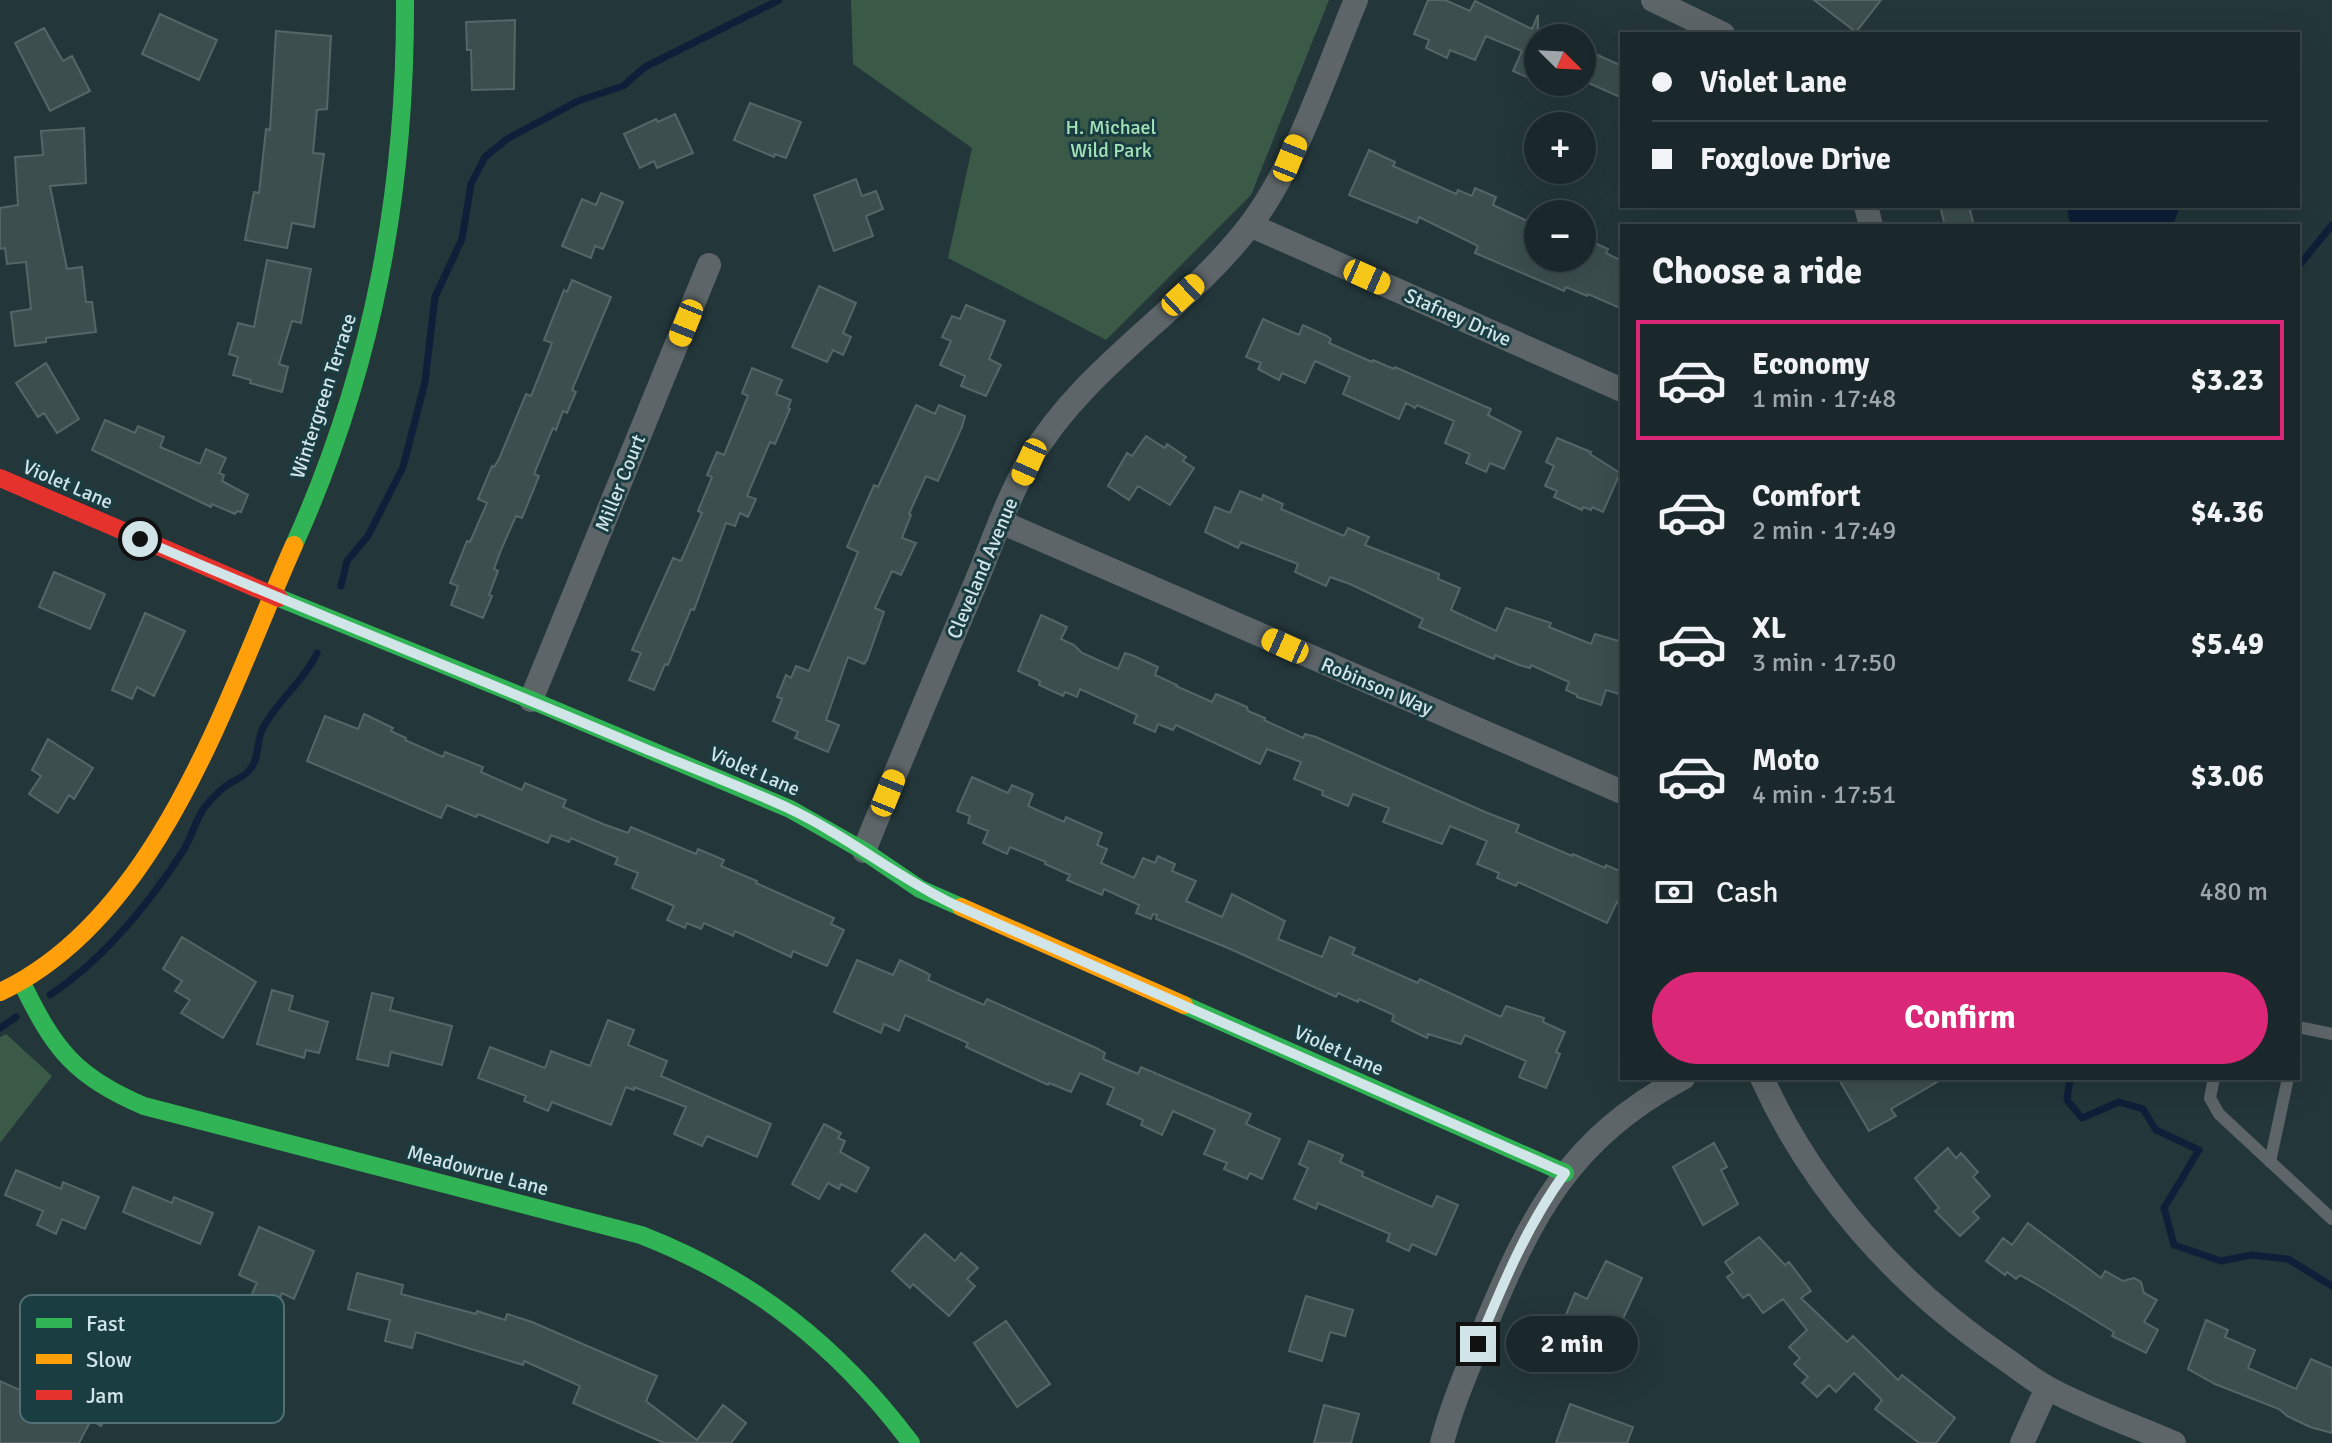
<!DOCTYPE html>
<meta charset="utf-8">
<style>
body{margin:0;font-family:Signika,sans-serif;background:#233033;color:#f1f3f6;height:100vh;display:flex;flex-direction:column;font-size:30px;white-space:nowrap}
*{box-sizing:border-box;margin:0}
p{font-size:26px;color:#9fa6a9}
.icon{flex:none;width:44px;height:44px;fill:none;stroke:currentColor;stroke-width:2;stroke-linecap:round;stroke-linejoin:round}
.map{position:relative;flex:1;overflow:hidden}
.details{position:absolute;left:1620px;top:224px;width:680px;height:856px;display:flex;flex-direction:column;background:#1a282b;border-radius:0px;box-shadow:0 8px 32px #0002,0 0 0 2px #384447}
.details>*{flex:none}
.top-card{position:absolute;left:1620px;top:32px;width:680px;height:176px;border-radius:0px;box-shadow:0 8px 32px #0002,0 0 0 2px #384447;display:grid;align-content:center;height:176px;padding:0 32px;background:#1a282b}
.needle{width:52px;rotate:114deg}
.tools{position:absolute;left:1524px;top:24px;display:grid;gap:16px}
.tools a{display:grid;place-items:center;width:72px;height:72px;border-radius:50%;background:#1a282b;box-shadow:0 8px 32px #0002,0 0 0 2px #384447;font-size:40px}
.end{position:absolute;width:36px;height:36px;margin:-18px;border:10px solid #d1e4e7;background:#111;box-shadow:0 0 0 4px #111}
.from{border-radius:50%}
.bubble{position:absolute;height:56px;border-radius:28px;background:#1a282b;box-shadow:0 8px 32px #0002,0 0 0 2px #384447;font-size:26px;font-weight:700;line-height:56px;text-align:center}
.car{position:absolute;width:24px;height:48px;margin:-24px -12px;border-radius:10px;box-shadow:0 0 6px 2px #0007;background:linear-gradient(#f5c518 24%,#345 0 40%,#f5c518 0 76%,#345 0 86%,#f5c518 0)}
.top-card b{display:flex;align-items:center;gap:28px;height:76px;font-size:30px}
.top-card b+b{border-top:2px solid #384447}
.top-card i{width:20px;height:20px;background:#f1f3f6}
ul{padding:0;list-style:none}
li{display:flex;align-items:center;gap:24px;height:120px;margin:0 16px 12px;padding:0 16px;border:4px solid transparent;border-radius:0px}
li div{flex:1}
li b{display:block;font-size:30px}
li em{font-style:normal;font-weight:700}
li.on{border-color:#db2777}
li>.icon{width:72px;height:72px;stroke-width:1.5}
h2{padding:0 32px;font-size:36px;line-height:96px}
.pay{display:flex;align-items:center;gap:20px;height:88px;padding:0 32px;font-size:30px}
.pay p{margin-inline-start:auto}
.primary-button{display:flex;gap:16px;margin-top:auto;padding:16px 32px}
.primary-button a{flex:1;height:92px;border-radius:48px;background:#db2777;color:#fff;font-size:32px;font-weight:700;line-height:92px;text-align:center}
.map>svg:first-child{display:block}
</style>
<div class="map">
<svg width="2332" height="1443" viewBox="0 0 2332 1443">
<rect width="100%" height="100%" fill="#233639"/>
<!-- green -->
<path fill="#3b5947" d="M851,0H1329L1251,195L1106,340L948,258L972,148L853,64Z
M6,1034L52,1076L0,1143V1037Z"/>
<!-- water -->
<path fill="#0f1f39" d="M2067,206H2180L2173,226H2070Z"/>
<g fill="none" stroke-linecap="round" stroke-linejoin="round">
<!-- stream -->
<path stroke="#0f1f39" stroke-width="7" d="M2298,267L2332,225
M341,586L347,561L368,536L403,467L425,382L435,297L462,239L471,184L485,157L507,139L578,101L623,86L645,67L779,0
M50,995C104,959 148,905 183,851C192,837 195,820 205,807C212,798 221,788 232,782C239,778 246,776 251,768C260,756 256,741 263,728C277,701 304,681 317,653
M0,1028L16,1017
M2070,1078L2067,1100L2082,1118L2119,1102L2143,1109L2156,1130L2199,1150L2164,1208L2174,1245L2221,1261L2251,1255L2288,1259L2332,1286"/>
</g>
<!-- building -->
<path fill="#3c4e4e" stroke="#566666" stroke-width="2" d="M1428,0H1445L1470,11L1475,1L1532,29L1538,15V82L1513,71L1522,51L1486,36L1475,60L1450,50L1447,58L1426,48L1429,40L1414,34Z
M1814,0H1881L1856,32Z
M160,14L217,40L199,80L142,54Z
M515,20L514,89L472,90L471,50H467L466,22Z
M44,28L63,61L72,56L90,91L50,111L15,43Z
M276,31L331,36L327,109L317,110L313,153L324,154L314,227L292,223L287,248L245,240L254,192L259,193L266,129L270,130Z
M1582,48L1622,66V98L1582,80Z
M750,103L801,122L786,158L775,154L774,157L734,140Z
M675,114L693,153L657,168L654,161L640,168L624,134L656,119L658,122Z
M84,128L86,183L50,186L67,269L82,267L86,302H92L96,332L46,338V342L15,346L11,312L31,309L26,262L7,264L5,248L0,249V208L18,205L15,157L43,155L41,131Z
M1369,150L1395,162L1393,166L1456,194L1458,190L1472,196L1475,188L1496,197L1493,205L1538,226V258H1582V237L1608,249L1606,253L1622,261V309L1588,294L1587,296L1566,287L1564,291L1475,253L1478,246L1419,217L1417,223L1349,195Z
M856,179L862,196L876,191L883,209L866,216L873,236L834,251L814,195Z
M601,193L623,202L603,249L595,246L591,258L562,246L582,199L596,205Z
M1940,206H1969L1974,226H1945Z
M267,260L311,269L301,323L292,321L279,364L288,367L282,392L250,383L251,380L233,375L238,357L229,354L238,323L254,327Z
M572,280L611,297L572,390L576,392L567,413L563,411L556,430L553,428L534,474L539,476L522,518L516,516L501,550L494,569L498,571L489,595L492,596L483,618L451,605L458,586L450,583L467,541L470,542L487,503L478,499L492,466L494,467L499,459L526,394L531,396L552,343L544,340L564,290L567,292Z
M819,286L856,303L843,333L851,337L843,355L833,350L827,362L792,347Z
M966,305L1005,321L989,359L1001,365L986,396L961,386L965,376L940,365L951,341L942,337L952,316L960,319Z
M1263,319L1299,335L1303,325L1327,336L1331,339L1329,343L1372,362L1373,360L1394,369L1395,367L1491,409L1488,415L1521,432L1504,469L1490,463L1486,472L1466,463L1470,454L1445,443L1454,421L1417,405L1415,408L1406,403L1399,419L1343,394L1350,377L1315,361L1305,383L1282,373L1279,380L1258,369L1261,363L1246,357Z
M46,363L79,419L57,433L44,413L38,417L16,383Z
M752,368L782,380L776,394L791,400L788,408L790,409L775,444L770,442L747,496L756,499L748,517L740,513L735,526L726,523L694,610L691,609L668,665L665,664L654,690L629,680L641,653L632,650L673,558L681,561L702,513L698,511L712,477L707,475L717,452L724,455L748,396L742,393Z
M916,405L935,414L939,405L965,416L962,427L938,481L926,476L909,514L911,515L902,538L916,543L901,575L892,571L875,608L884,612L867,660L864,664L848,657L826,720L839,725L828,752L795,738L798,732L773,721L782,699L777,697L786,675L791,678L796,666L809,671L858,552L847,547L874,485L878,487Z
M105,420L135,433L138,426L164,437L160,447L200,464L206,449L226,458L219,473L224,475L222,481L248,495L241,512L237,511L235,514L212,504L211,507L92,450Z
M1146,436L1165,448L1167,444L1186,457L1183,461L1194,468L1170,505L1138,486L1129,500L1108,486L1127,453L1132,456Z
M1557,438L1591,452L1590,454L1620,473L1603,512L1592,507L1591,510L1583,507L1582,510L1554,497L1557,491L1545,486L1554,466L1546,462Z
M1240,491L1262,500L1263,495L1283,504L1281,509L1344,536L1348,528L1369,537L1365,545L1439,574L1438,579L1460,588L1451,610L1496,631L1506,608L1551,623L1549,627L1591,644L1595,634L1622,642V695L1606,690L1601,705L1577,697V695L1566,690L1569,682L1531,665L1530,668L1519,665L1495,655L1494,659L1419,627L1423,619L1350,584L1330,577L1326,586L1295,572L1298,564L1241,542L1238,548L1205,532L1215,507L1230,513Z
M54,572L105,594L90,629L39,607Z
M145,613L185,631L154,696L137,687L132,699L112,690Z
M1041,615L1067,627L1061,639L1074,645L1082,653L1118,669L1125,653L1134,656L1158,667L1155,675L1177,685L1176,686L1212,702L1216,694L1226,698L1247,707L1248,711L1265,718L1264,720L1303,738L1305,734L1316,737L1485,812L1519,825L1516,832L1572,856L1573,854L1605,868L1606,865L1622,872V904L1617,902L1607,923L1518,882L1516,886L1497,878L1499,873L1477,864L1487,841L1450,826L1442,844L1383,822L1389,808L1353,794L1348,806L1322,795L1323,791L1294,779L1301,762L1267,749L1260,764L1176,725L1173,730L1158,724L1155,732L1134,723L1137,715L1080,689L1077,697L1065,692L1063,696L1039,685L1040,681L1018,671Z
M364,714L393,728L391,731L406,738L405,740L443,757L445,752L483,767L481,772L522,790L525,783L566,800L563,807L603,824L628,833L631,827L696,854L698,849L724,860L721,866L757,881L756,883L834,918L831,924L844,930L827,966L793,951L791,957L735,931L733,936L704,923L701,929L687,923L685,928L667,920L674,906L632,888L638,873L615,864L618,858L571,838L569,842L551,835L548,843L478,814L476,817L447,805L441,818L307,761L325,716L358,729Z
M48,739L93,768L74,799L69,795L58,813L29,794L41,776L32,770Z
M972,777L1008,793L1012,785L1033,794L1028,806L1064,822L1066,817L1102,833L1097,845L1107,849L1101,863L1134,878L1143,858L1155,863L1158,856L1175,864L1172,871L1196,881L1186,901L1222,917L1232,894L1285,921L1278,939L1322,957L1330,937L1355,948L1352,954L1418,983L1420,979L1501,1017L1506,1006L1544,1018L1543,1022L1565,1032L1556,1052L1560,1054L1546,1088L1519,1077L1526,1061L1465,1035L1461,1044L1428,1034L1427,1038L1392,1021L1394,1015L1359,999L1358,1002L1338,993L1336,997L1228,948L1156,919L1157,915L1153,914L1151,919L1136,913L1139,905L1104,889L1102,895L1067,880L1070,875L1045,864L1046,862L1010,847L1007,854L983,843L988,831L968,823L970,816L957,811Z
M182,937L256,982L223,1038L181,1013L190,1000L175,991L182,981L163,969Z
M857,960L893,975L900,960L925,972L930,975L928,980L984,1005L987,999L1096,1048L1105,1053L1103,1059L1138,1074L1141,1067L1251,1114L1246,1124L1280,1139L1262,1179L1250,1173L1247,1179L1224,1169L1227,1163L1204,1154L1215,1130L1173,1111L1162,1135L1141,1125L1143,1120L1107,1104L1114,1088L1080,1073L1071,1092L1049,1083L1048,1085L966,1047L968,1043L905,1015L899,1031L884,1024L881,1033L834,1012Z
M272,990L293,996L289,1010L328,1022L319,1053L306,1050L304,1058L257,1044Z
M372,993L393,998L390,1010L452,1026L442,1065L391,1052L388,1066L357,1059Z
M608,1020L634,1030L628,1045L667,1061L661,1076L771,1124L757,1157L707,1136L702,1146L674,1134L686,1107L634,1087V1090L626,1087L611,1125L552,1102L548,1111L524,1101L526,1096L478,1078L490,1047L545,1068L551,1051L590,1066Z
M1838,1078H1944L1891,1109L1896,1116L1869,1131Z
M824,1124L841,1133L838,1138L845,1141L840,1152L869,1168L856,1192L841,1184L839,1189L828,1183L819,1199L792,1184Z
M1309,1141L1343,1155L1340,1162L1363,1172L1362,1176L1432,1207L1437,1196L1458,1205L1436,1255L1412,1244L1409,1251L1387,1241L1390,1234L1318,1203L1316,1209L1294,1199L1308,1168L1299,1164Z
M1714,1143L1727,1167L1721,1170L1738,1204L1703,1225L1673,1167Z
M1948,1148L1956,1158L1961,1153L1978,1172L1973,1177L1990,1196L1973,1212L1979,1218L1960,1236L1935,1211L1939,1208L1915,1178Z
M16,1170L61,1189L63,1182L99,1197L85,1229L62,1219L56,1234L37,1225L43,1211L5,1195Z
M133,1187L172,1203L174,1197L213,1213L200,1244L123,1212Z
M2028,1223L2101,1278L2105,1271L2123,1281L2134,1278L2141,1282L2144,1293L2157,1300L2144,1322L2158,1330L2146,1353L2112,1336L2114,1332L2041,1287L2020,1275L2016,1279L2007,1272L2005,1275L1986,1261L2003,1238L2012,1245Z
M259,1227L314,1251L294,1299L282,1293L276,1307L251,1296L257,1283L239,1275Z
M925,1234L955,1261L961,1253L978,1268L967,1279L975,1286L949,1316L913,1284L910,1288L892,1271Z
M1759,1237L1785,1265L1789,1262L1811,1291L1801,1298L1847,1342L1853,1336L1898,1380L1902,1375L1955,1418L1936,1443H1919L1875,1409L1882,1400L1854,1373L1836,1392L1829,1385L1817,1397L1802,1383L1808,1377L1794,1364L1800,1358L1789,1347L1807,1330L1783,1299L1763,1313L1749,1294L1743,1298L1727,1277L1733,1273L1725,1262Z
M1606,1261L1642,1278L1613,1340L1599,1334L1592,1350L1558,1334L1575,1293L1587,1299Z
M357,1273L403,1285L401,1294L476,1314L477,1311L505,1320L507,1314L532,1322L657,1376L646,1401L697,1440L723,1405L746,1423L731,1443H664L573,1403L580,1386L524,1361L523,1365L416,1332L412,1348L385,1341L390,1320L348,1309Z
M1306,1296L1353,1310L1345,1336L1330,1332L1322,1361L1289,1351Z
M2206,1320L2228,1330L2225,1337L2255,1350L2248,1368L2296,1389L2311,1359L2332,1368V1433L2310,1427L2287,1416L2279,1409L2215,1384L2188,1369Z
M1006,1321L1050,1384L1017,1407L974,1343Z
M53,1363L117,1397L101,1426L91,1420L79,1443H0V1381L35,1397Z
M1570,1404L1633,1427L1627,1443H1556Z
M1324,1405L1359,1414L1351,1443H1314Z"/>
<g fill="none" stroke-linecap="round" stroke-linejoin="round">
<!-- lane -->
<path stroke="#5d6568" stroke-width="12" d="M2298,1027L2332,1034
M2214,1078L2210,1098L2219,1114L2332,1219
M2270,1162L2288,1078"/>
<!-- street -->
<path stroke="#5d6568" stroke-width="24" d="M1653,0L1723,34
M1866,206L1871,226
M1250,225L1622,390
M1001,522L1622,792
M531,700L709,265
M864,851C899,763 936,676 973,589C991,547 1006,501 1029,461C1085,365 1185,311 1251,224C1297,163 1326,71 1356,0
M1762,1078C1813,1191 1899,1286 2001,1356C2016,1366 2030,1378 2046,1387C2085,1409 2133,1425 2174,1443
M1442,1443C1452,1404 1469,1366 1484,1329C1532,1214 1569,1139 1683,1078
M2022,1443L2047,1388"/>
<!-- fast -->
<path stroke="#30b455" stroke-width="18" d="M294,545C373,370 406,191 405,0
M279,598L531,700L790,809L864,851L920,889L961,907
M22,983C54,1049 75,1077 144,1106L641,1235C754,1279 838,1346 911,1443
M1184,1005L1565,1173"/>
<!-- slow -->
<path stroke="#ff9f0a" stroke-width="18" d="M961,907L1184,1005
M0,992C160,917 227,695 294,545"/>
<!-- jam -->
<path stroke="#e5322d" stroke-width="18" d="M0,478L279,598"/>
</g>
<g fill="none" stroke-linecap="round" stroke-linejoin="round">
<!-- route -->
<path stroke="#d1e4e7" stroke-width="10" d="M140,539C309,612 479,678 648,750C695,769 742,787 788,808C846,835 896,877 955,905L1565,1173C1527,1225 1503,1284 1478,1344"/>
</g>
<g text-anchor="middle" stroke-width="6" stroke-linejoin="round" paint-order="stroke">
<!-- park labels -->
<g font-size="20" fill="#a2e2b6" stroke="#1a3d42">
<text x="1111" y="134">H. Michael<tspan x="1111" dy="23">Wild Park</tspan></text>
</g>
<!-- street labels -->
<g font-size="20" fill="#d1e4e7" stroke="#1a3d42">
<text transform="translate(1458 317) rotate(24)" y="7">Stafney Drive</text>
<text transform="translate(323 396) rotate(-72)" y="7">Wintergreen Terrace</text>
<text transform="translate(620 483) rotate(-68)" y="7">Miller Court</text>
<text transform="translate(68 484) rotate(23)" y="7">Violet Lane</text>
<text transform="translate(982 568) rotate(-67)" y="7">Cleveland Avenue</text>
<text transform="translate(1377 686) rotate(23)" y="7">Robinson Way</text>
<text transform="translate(755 771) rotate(23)" y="7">Violet Lane</text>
<text transform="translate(1339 1050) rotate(24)" y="7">Violet Lane</text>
<text transform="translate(478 1170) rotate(15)" y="7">Meadowrue Lane</text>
</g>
</g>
<!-- legend -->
<rect x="20" y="1295" width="264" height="128" rx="12" fill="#1a3d42" stroke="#516f74" stroke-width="2"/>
<rect x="36" y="1318" width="36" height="10" fill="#30b455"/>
<rect x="36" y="1354" width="36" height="10" fill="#ff9f0a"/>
<rect x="36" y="1390" width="36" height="10" fill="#e5322d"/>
<g font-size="22" fill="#d1e4e7">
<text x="86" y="1331">Fast</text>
<text x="86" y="1367">Slow</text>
<text x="86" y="1403">Jam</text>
</g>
</svg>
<div class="tools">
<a><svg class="needle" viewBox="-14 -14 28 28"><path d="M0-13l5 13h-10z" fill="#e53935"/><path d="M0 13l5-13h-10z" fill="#9fa6a9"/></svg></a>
<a>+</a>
<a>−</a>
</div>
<i class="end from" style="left:140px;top:539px"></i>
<i class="end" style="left:1478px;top:1344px"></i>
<div class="bubble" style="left:1506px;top:1316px;width:132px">2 min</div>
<i class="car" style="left:1290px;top:158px;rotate:22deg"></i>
<i class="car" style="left:1367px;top:277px;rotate:114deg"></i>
<i class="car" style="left:1183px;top:295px;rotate:47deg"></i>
<i class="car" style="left:686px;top:323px;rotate:202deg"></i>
<i class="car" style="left:1029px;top:462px;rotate:204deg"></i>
<i class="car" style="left:1285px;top:646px;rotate:294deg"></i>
<i class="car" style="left:888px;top:793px;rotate:22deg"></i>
<div class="top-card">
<b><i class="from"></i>Violet Lane</b>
<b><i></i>Foxglove Drive</b>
</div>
<section class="details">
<h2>Choose a ride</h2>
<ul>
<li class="on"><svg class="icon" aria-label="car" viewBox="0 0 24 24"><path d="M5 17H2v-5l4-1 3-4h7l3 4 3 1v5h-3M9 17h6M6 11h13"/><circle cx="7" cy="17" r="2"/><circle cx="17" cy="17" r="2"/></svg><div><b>Economy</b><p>1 min · 17:48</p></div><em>$3.23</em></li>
<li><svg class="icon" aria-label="car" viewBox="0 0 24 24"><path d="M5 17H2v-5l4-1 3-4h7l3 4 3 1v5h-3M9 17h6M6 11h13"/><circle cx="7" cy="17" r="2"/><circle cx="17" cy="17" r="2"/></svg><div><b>Comfort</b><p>2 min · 17:49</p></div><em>$4.36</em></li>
<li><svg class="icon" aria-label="car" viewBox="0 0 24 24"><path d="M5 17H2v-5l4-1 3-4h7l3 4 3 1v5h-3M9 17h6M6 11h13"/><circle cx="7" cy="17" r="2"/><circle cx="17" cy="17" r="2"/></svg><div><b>XL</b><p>3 min · 17:50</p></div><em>$5.49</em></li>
<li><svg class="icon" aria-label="car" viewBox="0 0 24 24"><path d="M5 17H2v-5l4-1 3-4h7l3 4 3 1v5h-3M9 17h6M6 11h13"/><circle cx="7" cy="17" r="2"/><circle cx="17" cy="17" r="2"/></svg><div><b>Moto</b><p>4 min · 17:51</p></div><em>$3.06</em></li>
</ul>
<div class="pay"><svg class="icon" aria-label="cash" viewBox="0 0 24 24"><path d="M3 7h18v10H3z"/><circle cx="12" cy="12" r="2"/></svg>Cash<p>480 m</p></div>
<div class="primary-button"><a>Confirm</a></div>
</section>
</div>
